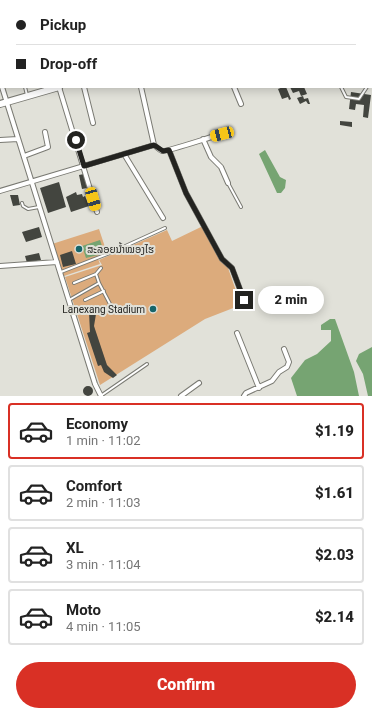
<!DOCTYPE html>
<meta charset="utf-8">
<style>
body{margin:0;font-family:Roboto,"Noto Sans Lao",sans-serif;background:#f2f2f2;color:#222;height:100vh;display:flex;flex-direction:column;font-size:15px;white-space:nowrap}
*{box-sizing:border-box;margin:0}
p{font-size:13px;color:#767676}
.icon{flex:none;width:22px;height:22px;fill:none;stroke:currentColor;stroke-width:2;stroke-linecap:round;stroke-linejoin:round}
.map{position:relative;height:396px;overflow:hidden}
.details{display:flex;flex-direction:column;background:#fff;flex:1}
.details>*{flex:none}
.banner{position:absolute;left:0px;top:0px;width:372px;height:88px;box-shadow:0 2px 10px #0003;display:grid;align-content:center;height:88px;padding:0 16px;background:#fff}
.end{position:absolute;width:18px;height:18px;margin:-9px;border:5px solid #232320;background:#fff;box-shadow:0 0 0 2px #fff}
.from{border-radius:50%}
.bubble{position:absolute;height:28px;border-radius:14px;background:#fff;box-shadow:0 2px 10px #0003;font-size:13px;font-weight:800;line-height:28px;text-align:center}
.car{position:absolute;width:12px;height:24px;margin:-12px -6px;border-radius:5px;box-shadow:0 0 3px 1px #0007;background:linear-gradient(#f5c518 24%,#345 0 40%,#f5c518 0 76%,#345 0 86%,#f5c518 0)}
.banner b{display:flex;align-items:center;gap:14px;height:38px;font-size:15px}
.banner b+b{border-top:1px solid #e0e0e0}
.banner i{width:10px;height:10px;background:#222}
ul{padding:7px 0 0;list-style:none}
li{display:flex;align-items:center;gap:12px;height:56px;margin:0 8px 6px;padding:0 8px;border:2px solid #e0e0e0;border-radius:4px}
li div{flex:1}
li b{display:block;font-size:15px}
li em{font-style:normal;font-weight:800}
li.selected{border-color:#d93025}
li>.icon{width:36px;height:36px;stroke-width:1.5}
.cta{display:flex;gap:8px;margin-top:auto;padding:8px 16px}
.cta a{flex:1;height:46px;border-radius:24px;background:#d93025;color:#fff;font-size:16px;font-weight:800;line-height:46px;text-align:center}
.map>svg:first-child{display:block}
</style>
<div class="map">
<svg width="372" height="396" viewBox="0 0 372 396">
<rect width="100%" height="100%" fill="#e1e1d9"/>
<!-- grass -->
<path fill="#dcab7c" d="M203,226L222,263L227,265L241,305L205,319L100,385L65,277L102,265L99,260L167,230L172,241Z
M99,229L107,253L97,256L100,264L61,277L52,244Z"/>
<!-- water -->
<path fill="#76a472" d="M265,150L280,177L286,180L285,188L281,193H277L259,154Z
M100,240L102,246L96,248L98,255L86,258L82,246Z
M330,319H335L354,372L359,396H297L291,378L305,360L317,354L331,341V330H321V325Z
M372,347V396H368L363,374L356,361L359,354Z"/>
<!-- building -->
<path fill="#43453f" d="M283,87H286L291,99L289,100L288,97L282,99L278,89Z
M290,87H304L307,94L301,96L299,91L293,93Z
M351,92L371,95L368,118L363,117L364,105L356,104L355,110L349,109Z
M303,96L304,99L308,98L310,104H308L306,101L300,104L297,98Z
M340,121L352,122V127L340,125Z
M84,174L87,188L82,189L79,175Z
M59,182L66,207L48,213L40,188Z
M76,192L77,195L82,194L83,197L85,196L89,206L71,212L66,197Z
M10,195H18L20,205L13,206Z
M39,227L42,237L26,242L22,232Z
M72,251L76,264L63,267L60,255Z
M39,253L41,260L27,263L25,256Z
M89,313L96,314L94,326L107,365L117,375L113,378L104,372L101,365L98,366L87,333L90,332Z
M83 391a5 5 0 1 1 10 0a5 5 0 1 1-10 0Z"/>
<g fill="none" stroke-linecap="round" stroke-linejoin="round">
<!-- service casing -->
<g stroke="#7a7a73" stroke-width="4">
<path id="service" d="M5,0L6,1
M25,87L27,95
M341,87L346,97L359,99L367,87
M228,183L241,207
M22,203L23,206L28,209L39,207
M61,272L110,253L165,228
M96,274L99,283L110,304
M74,283L96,274L101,268
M69,300L99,283
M85,300L104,291
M102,395L147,364"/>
</g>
<!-- minor casing -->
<g stroke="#7a7a73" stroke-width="6">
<path id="minor" d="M47,0V1
M60,0V1
M103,0L104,1
M166,0L167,1
M240,1L241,0
M338,1L339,0
M0,81L1,85
M2,87L95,384L101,396
M59,87L97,212
M84,87L93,123
M141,87L154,145C157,147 159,150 162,151C167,152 213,136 222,134
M234,87L241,104
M203,139L211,157L221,167L228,183
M0,140L18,139
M169,150L186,193L222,259L232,268L244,300
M124,154L163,218
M24,156L48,147L45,132
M0,191L154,145
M0,266L57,262
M237,333L259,388
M181,396L199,383
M244,396L246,393L272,381L279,372L287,367L289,362L284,349"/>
</g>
<!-- primary casing -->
<g stroke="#7a7a73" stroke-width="8">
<path id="primary" d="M371,84H372
M0,104L59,87"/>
</g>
<!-- service -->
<use href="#service" stroke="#fff" stroke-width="2"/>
<!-- minor -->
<use href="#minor" stroke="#fff" stroke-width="4"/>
<!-- primary -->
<use href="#primary" stroke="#fff" stroke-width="6"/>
</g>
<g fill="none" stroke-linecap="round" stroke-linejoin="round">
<!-- route -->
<path stroke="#232320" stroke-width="5" d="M76,140L84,166L154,145L163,151L169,150L186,193L222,259L232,268L244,300"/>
</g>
<!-- markers -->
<g fill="#16656a" stroke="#e1e1d9" stroke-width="1.5">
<circle cx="79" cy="249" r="4"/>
<circle cx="153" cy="309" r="4"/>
</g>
<g text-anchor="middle" stroke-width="4" stroke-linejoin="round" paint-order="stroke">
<!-- poi labels -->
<g font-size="10" fill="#232320" stroke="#e1e1d9" text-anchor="start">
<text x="87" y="253">ສະລອຍນ້ຳໝອງໄຮ</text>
<text x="145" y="313" text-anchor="end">Lanexang Stadium</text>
</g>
</g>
</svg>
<i class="end from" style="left:76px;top:140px"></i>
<i class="end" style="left:244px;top:300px"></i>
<div class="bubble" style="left:258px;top:286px;width:66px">2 min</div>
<i class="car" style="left:222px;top:134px;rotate:255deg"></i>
<i class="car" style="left:93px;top:199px;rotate:164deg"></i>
<div class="banner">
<b><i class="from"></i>Pickup</b>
<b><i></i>Drop-off</b>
</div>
</div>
<section class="details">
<ul>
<li class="selected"><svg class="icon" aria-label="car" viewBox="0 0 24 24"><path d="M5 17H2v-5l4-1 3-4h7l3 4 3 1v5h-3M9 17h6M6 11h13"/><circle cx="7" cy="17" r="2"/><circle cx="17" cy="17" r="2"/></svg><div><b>Economy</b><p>1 min · 11:02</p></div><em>$1.19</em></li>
<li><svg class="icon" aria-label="car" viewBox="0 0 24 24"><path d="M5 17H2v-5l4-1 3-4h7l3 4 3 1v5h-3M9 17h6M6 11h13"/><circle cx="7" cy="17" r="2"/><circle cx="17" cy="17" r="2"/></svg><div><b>Comfort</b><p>2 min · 11:03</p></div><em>$1.61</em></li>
<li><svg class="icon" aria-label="car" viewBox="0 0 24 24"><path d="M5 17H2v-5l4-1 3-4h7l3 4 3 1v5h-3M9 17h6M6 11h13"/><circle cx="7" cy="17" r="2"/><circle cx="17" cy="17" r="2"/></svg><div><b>XL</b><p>3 min · 11:04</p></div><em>$2.03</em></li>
<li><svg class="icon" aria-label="car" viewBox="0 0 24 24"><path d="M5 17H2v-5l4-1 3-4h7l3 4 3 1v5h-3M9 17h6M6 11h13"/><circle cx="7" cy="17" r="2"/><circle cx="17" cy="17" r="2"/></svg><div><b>Moto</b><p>4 min · 11:05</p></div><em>$2.14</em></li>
</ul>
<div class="cta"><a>Confirm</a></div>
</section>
